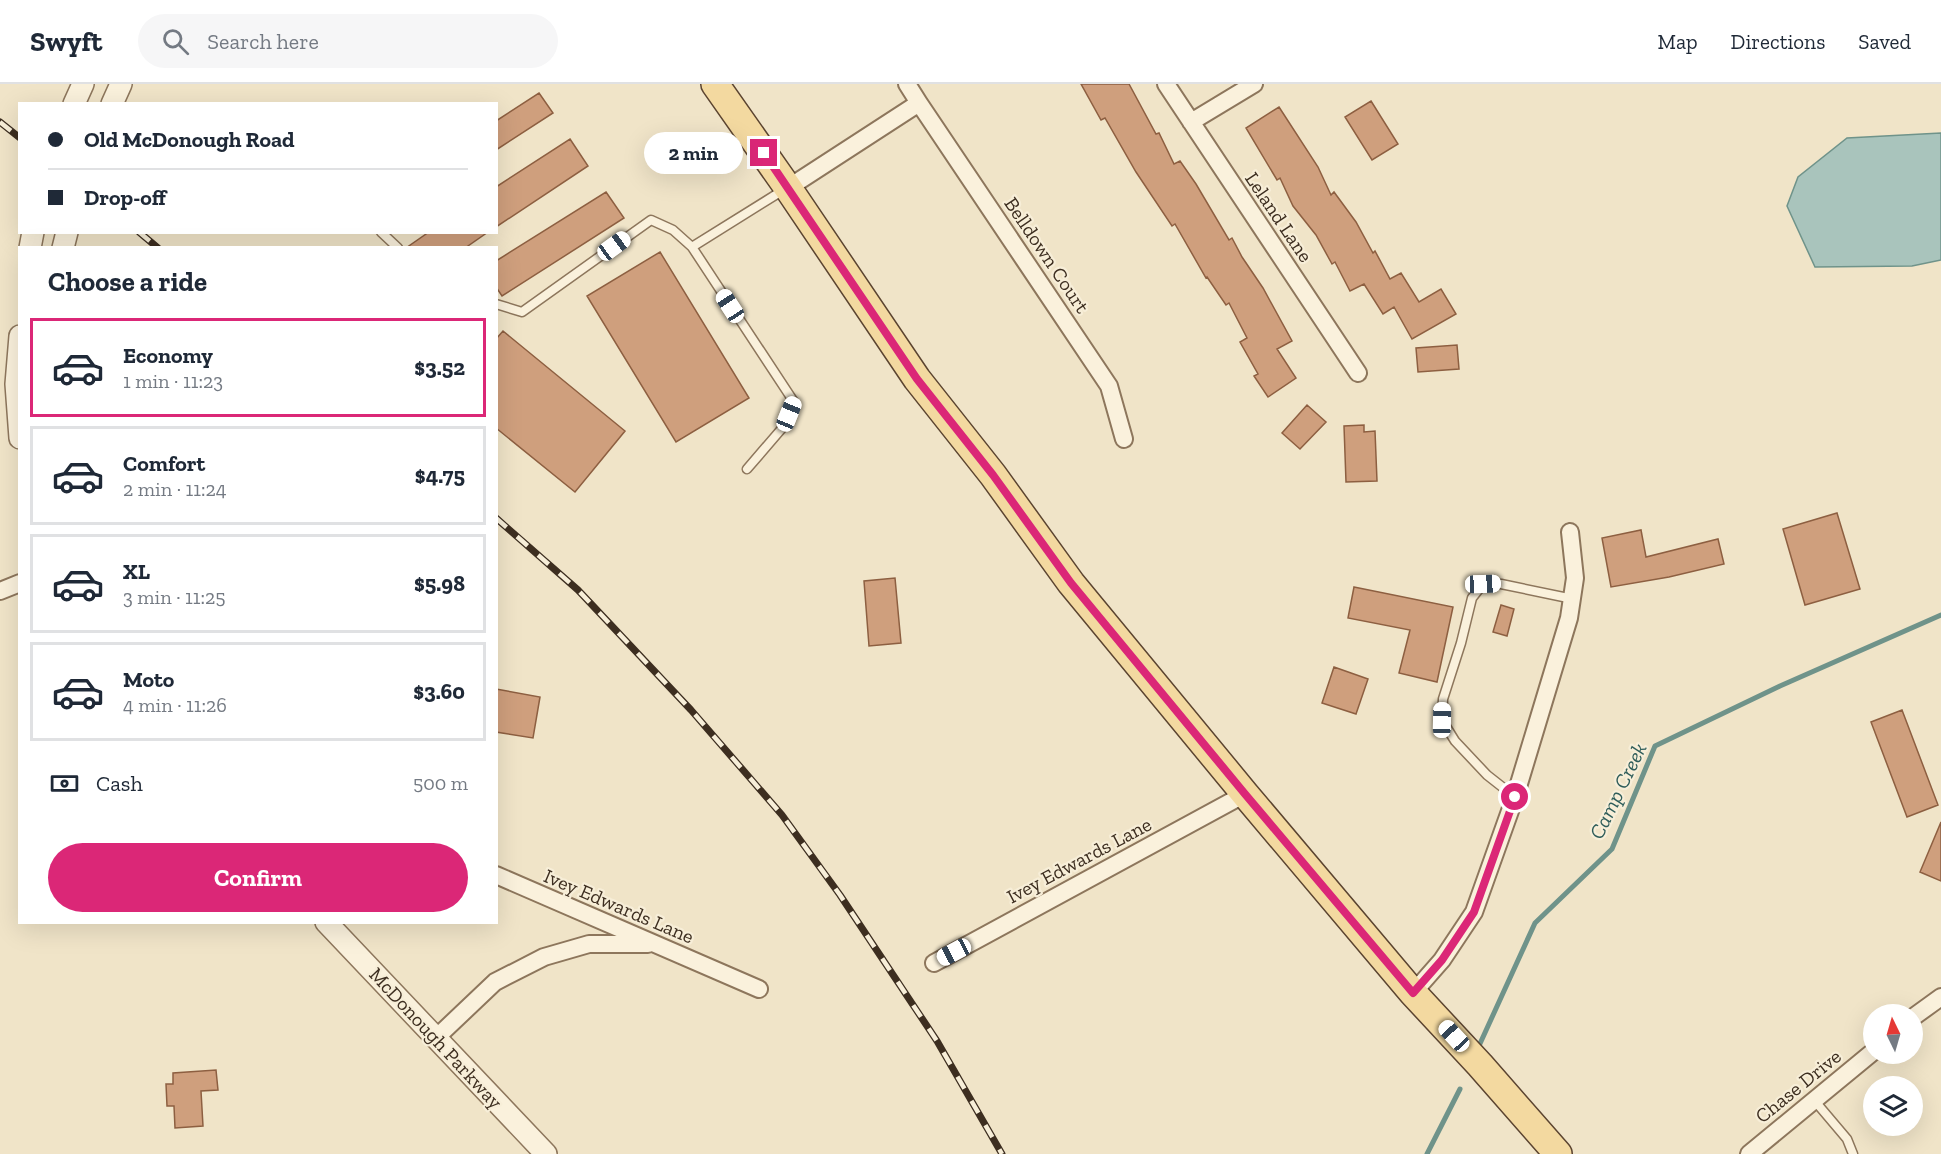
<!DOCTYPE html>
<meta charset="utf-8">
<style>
body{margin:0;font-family:"Zilla Slab",serif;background:#f6f6f7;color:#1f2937;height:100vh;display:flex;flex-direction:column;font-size:22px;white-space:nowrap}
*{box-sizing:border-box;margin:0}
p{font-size:20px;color:#747a83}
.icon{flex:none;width:33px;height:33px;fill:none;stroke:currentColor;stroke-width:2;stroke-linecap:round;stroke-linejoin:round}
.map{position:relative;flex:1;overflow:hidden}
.drawer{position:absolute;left:18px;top:162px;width:480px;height:678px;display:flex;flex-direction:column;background:#fff;border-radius:0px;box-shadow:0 6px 24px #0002}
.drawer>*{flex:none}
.hud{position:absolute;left:18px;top:18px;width:480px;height:132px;border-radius:0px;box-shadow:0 6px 24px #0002;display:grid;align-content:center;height:132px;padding:0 30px;background:#fff}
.needle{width:39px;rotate:355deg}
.fabs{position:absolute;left:1863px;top:920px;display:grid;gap:12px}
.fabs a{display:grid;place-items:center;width:60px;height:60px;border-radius:50%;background:#fff;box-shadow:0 6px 24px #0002;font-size:30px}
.end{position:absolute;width:27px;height:27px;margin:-14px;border:8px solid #db2777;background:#fff;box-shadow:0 0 0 3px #fff}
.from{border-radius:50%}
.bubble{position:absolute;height:42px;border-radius:21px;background:#fff;box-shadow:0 6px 24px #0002;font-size:20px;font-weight:700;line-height:42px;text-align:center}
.car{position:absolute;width:18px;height:36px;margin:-18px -9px;border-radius:8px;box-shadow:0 0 4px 2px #0007;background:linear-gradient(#fff 24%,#345 0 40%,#fff 0 76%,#345 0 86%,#fff 0)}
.hud b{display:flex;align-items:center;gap:21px;height:57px;font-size:22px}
.hud b+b{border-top:2px solid #e0e1e3}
.hud i{width:15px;height:15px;background:#1f2937}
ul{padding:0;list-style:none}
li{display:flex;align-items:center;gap:18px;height:99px;margin:0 12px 9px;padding:0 18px;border:3px solid #e0e1e3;border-radius:0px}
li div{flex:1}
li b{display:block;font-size:22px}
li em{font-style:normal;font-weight:700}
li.on{border-color:#db2777}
li>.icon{width:54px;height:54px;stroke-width:1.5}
h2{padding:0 30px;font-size:27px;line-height:72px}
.pay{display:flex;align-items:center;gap:15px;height:66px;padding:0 30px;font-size:22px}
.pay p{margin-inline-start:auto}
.cta{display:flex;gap:12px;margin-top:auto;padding:12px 30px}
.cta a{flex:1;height:69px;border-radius:36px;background:#db2777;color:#fff;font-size:24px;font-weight:700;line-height:69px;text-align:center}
header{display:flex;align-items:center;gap:36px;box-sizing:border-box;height:84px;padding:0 30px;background:#fff;border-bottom:2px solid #e0e1e3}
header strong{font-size:28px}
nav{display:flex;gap:33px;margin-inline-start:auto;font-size:21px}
.search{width:420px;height:54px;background:#f6f6f7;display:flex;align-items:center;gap:15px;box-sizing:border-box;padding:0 21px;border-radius:33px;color:#747a83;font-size:22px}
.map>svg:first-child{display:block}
</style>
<header>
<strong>Swyft</strong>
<div class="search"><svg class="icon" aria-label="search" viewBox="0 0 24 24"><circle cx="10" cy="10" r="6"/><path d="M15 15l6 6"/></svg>Search here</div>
<nav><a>Map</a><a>Directions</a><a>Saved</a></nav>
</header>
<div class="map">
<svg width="1941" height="1070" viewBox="0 0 1941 1070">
<rect width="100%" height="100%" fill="#f0e4c8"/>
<!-- water -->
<path fill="#a9c4bc" stroke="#6f938a" stroke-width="1.5" d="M1941,49V176L1912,182L1815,183L1787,122L1798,93L1847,54Z"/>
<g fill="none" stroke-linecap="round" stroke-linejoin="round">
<!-- stream -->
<path stroke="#6f938a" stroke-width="5" d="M1478,964L1535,839L1612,765L1655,662L1780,602L1941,531
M1427,1070L1460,1005"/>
</g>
<!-- building -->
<path fill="#cf9f7d" stroke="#8d5f41" stroke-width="1.5" d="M1081,0H1129L1156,50L1159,49L1174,80L1180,77L1196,100L1229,156L1232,154L1242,173L1263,204L1292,257L1277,265L1296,294L1268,313L1254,292L1258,290L1240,258L1247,254L1229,219L1226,221L1207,193L1206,194L1175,140L1172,142L1136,88L1105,34L1101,36Z
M539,9L553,29L496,66V37Z
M1371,17L1398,60L1372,76L1345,33Z
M1279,23L1318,83L1331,111L1334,108L1356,138L1373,169L1375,167L1390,195L1401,189L1419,218L1441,205L1456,230L1412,255L1394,223L1383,230L1364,200L1350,207L1335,178L1332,180L1316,151L1293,122L1280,94L1277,96L1246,44Z
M570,55L588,82L496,143V103Z
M606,108L624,134L502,212L496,203V177Z
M429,148H488L465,164H406Z
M660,168L749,314L676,358L587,212Z
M503,247L625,347L575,408L496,344V255Z
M1457,261L1459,285L1418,288L1416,264Z
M1307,321L1326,338L1300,365L1282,349Z
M1364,341V348L1375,347L1377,397L1346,398L1344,342Z
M1837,429L1860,505L1805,521L1783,445Z
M1641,446L1646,473L1718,455L1724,480L1669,493L1611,503L1602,454Z
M895,494L901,559L869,562L864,497Z
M1354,503L1453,523L1437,598L1399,589L1410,546L1348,534Z
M1501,521L1514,525L1507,552L1493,548Z
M1334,583L1368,595L1356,630L1322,619Z
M496,605L540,613L533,654L496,648Z
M1902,626L1938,721L1907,733L1871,638Z
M1941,738V797L1920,788Z
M216,986L218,1006L201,1007L203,1042L175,1044L174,1022H167L166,1000H173V989Z"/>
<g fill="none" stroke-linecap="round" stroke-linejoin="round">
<!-- service casing -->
<g stroke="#8d765c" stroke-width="11">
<path id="service" d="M381,148L398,164
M692,163L794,318L784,342L747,385
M496,220L522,228L651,136L673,146L692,163L785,105
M1515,713L1487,691L1455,657L1442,636L1443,615L1461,559L1472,514L1483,500H1501L1573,515
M1814,1016L1847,1055L1853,1070"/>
</g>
<!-- minor casing -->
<g stroke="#8d765c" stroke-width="20">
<path id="minor" d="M1166,0L1358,289
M919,19L1109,302L1124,355
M1191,38L1254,0
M788,104L919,19L907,0
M0,507L20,499
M496,791L759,905
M934,879L1245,710
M1413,909L1442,876L1474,828L1515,713L1569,534L1575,494L1570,448
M1912,934L1941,913
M436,954L495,898L544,873L589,860H648
M1749,1070L1874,967"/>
</g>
<!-- tertiary casing -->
<g stroke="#8d765c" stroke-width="24">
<path id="tertiary" d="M74,20L83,0
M112,20L121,0
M30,164L33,148
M63,164L67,148
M20,252L16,300L20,354
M326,838L546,1070"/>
</g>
<!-- primary casing -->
<g stroke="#5b4430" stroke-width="30">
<path id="primary" d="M715,0L788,104L917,295L993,391L1071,499L1245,710L1413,909L1480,981L1558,1070"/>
</g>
<!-- service -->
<use href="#service" stroke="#faf1dc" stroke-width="8"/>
<!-- minor -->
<use href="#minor" stroke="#faf1dc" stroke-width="16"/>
<!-- tertiary -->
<use href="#tertiary" stroke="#faf1dc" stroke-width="21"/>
<!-- primary -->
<use href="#primary" stroke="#f3d9a0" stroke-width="27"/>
<!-- rail casing -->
<g stroke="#3d2e20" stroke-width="7">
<path id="rail" d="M0,38L20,54
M139,148L158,164
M496,434L578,506L691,626L782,731L840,811L937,957L1002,1070"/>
</g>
<!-- rail -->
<use href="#rail" stroke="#f7eed8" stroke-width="4.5" stroke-dasharray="14" stroke-linecap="butt"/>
</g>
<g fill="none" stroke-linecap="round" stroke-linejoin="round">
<!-- route -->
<path stroke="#db2777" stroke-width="8" d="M764,69L917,295L993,391L1071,499L1245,710L1413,909L1442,876L1474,828L1515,713"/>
</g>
<g text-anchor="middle" stroke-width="4.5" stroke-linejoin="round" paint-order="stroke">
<!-- street labels -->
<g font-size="20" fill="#3d2e20" stroke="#f7eed8">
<text transform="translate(1279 133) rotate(56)" y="7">Leland Lane</text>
<text transform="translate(1047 171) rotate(56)" y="7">Belldown Court</text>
<text transform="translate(1079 776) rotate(-28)" y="7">Ivey Edwards Lane</text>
<text transform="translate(619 822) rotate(23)" y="7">Ivey Edwards Lane</text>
<text transform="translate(436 954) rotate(47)" y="7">McDonough Parkway</text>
<text transform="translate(1798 1002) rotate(-39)" y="7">Chase Drive</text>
</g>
<!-- water labels -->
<g font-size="21" font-style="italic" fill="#2f5d5a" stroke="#f7eed8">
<text transform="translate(1618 707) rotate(-64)" y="7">Camp Creek</text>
</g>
</g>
</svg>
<div class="fabs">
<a><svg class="needle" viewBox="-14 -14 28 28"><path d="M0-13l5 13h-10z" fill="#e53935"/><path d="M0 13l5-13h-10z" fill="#747a83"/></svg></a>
<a><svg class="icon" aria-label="layers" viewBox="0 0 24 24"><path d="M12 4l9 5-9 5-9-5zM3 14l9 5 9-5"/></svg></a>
</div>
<i class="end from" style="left:1515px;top:713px"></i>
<i class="end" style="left:764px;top:69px"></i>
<div class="bubble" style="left:644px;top:48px;width:99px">2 min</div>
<i class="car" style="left:614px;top:162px;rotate:54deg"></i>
<i class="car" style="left:730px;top:222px;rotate:327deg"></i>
<i class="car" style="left:789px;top:330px;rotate:22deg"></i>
<i class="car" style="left:1483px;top:500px;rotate:88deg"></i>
<i class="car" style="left:1442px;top:636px;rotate:1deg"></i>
<i class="car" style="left:954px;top:868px;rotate:242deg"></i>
<i class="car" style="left:1454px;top:952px;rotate:317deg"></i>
<div class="hud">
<b><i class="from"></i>Old McDonough Road</b>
<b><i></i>Drop-off</b>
</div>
<section class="drawer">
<h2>Choose a ride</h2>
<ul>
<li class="on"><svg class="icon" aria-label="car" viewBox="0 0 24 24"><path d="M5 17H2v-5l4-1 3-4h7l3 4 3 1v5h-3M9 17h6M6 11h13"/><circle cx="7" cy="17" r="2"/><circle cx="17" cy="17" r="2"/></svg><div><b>Economy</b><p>1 min · 11:23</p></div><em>$3.52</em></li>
<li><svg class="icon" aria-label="car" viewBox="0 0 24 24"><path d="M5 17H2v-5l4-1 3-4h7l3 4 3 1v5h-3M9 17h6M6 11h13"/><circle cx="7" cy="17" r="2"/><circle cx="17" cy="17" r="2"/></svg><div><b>Comfort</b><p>2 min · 11:24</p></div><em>$4.75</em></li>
<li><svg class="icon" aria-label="car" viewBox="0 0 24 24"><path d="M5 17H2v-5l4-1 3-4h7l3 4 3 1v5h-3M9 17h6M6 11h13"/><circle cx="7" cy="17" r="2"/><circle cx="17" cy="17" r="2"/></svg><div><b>XL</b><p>3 min · 11:25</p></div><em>$5.98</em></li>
<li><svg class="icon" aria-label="car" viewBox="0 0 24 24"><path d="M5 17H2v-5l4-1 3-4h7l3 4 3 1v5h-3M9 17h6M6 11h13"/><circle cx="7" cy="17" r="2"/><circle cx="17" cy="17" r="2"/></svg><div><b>Moto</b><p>4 min · 11:26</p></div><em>$3.60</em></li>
</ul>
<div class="pay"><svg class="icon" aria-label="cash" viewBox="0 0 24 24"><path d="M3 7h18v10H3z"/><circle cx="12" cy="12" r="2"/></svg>Cash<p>500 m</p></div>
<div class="cta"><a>Confirm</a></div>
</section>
</div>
